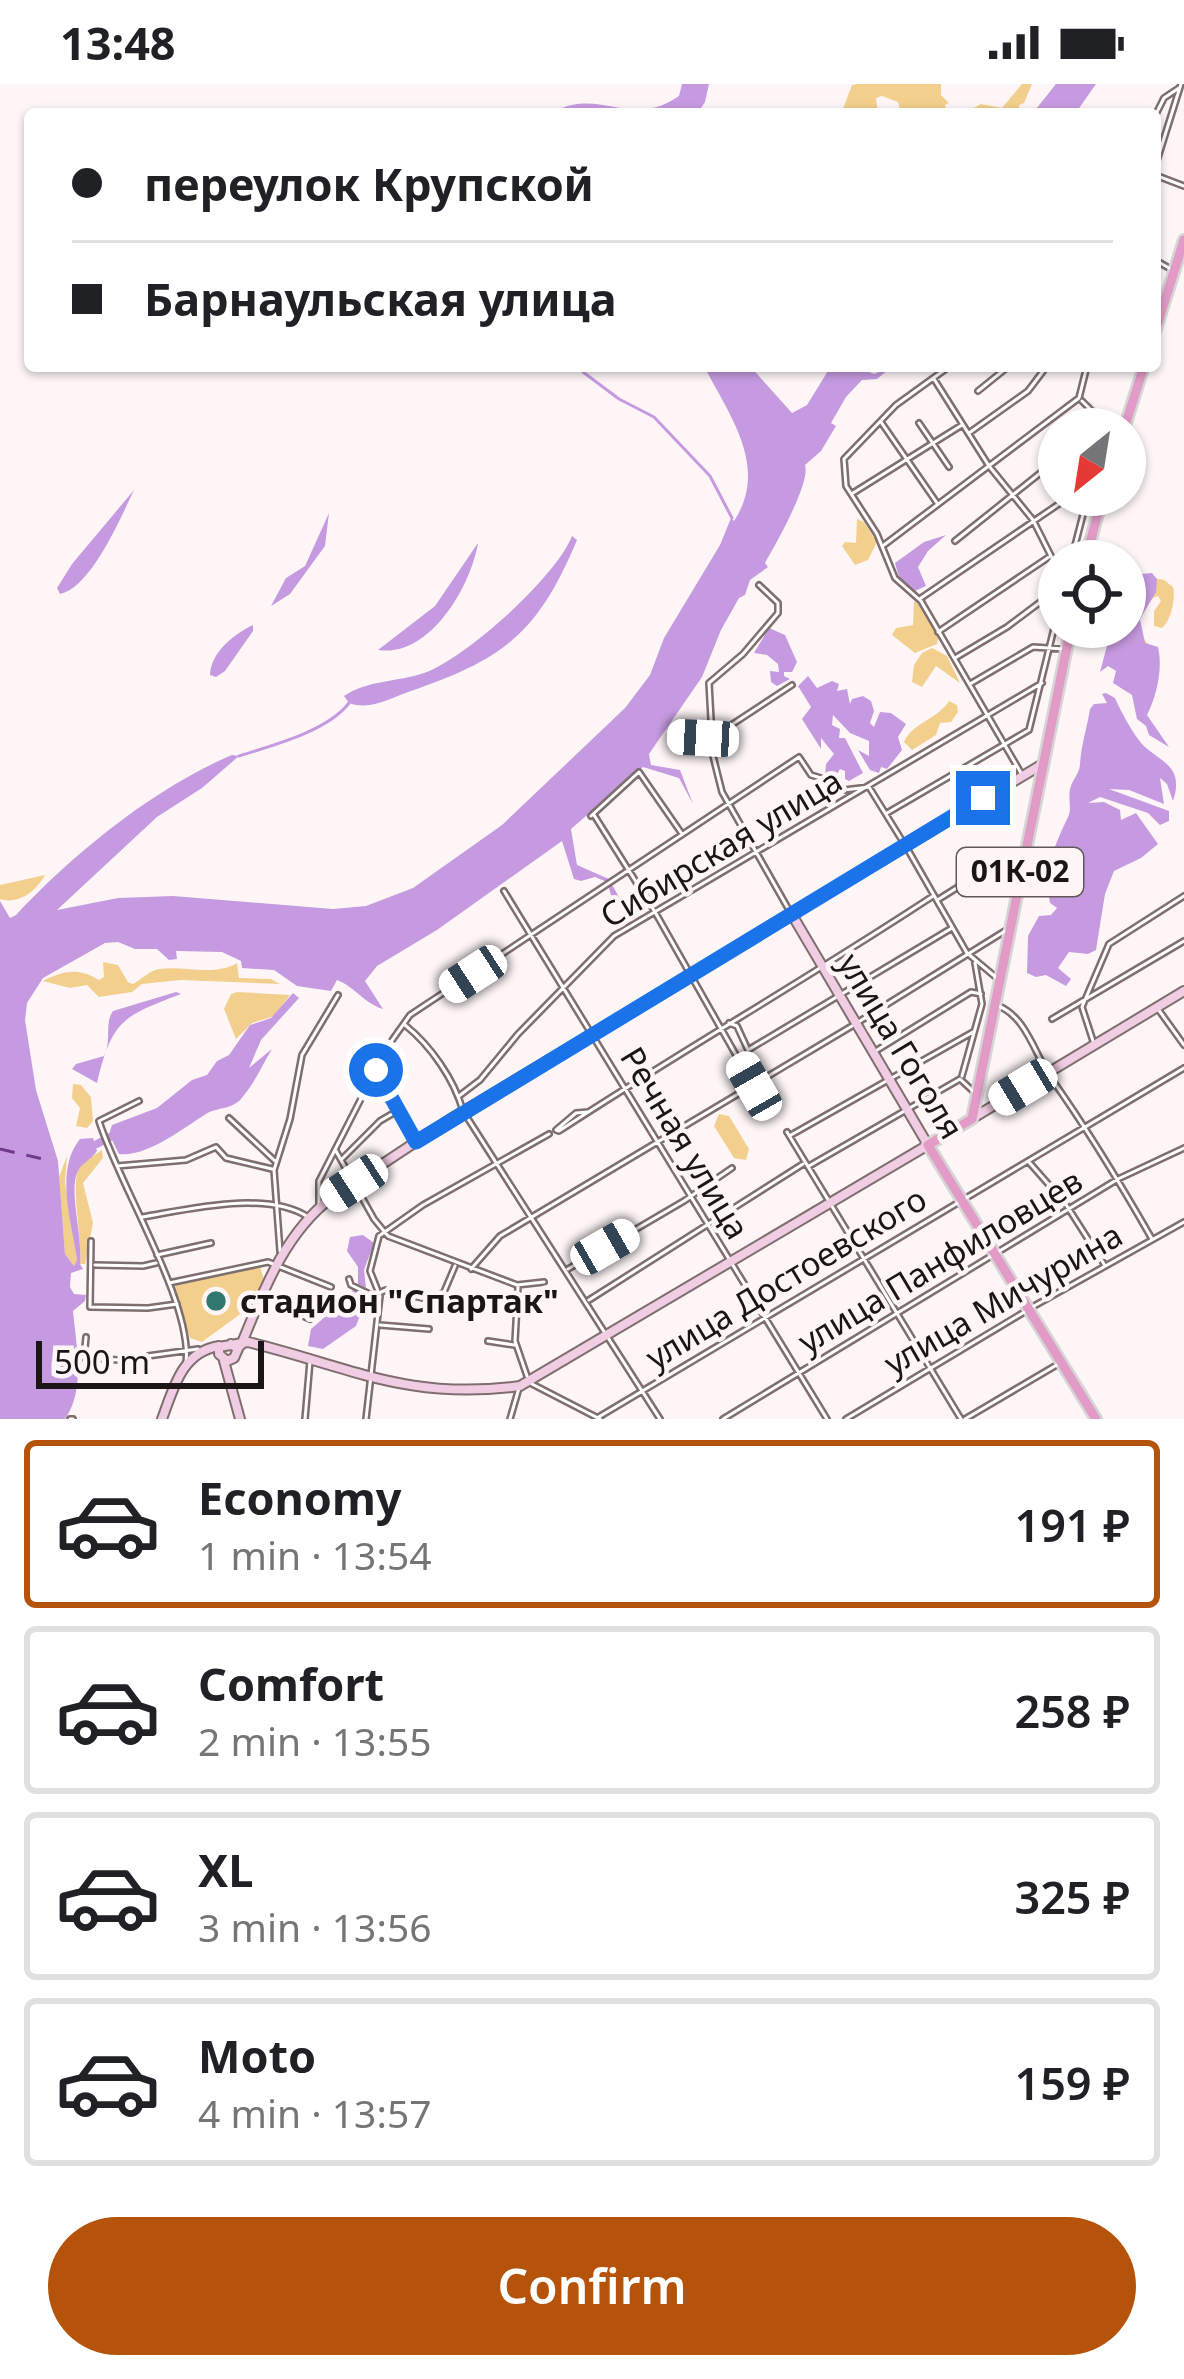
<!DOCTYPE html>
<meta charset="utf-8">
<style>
body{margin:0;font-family:"Noto Sans",sans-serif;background:#f6f6f6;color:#202124;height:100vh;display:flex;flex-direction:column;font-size:45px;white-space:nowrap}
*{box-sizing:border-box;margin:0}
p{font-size:39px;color:#757577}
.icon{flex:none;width:66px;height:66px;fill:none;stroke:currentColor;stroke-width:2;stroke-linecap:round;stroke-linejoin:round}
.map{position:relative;height:1335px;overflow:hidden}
.drawer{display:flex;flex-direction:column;background:#fff;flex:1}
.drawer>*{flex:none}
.guide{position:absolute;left:24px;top:24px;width:1137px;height:264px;border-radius:12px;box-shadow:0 3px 9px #0004;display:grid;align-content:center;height:264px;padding:0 48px;background:#fff}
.needle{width:78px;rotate:210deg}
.buttons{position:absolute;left:1038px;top:324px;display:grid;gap:24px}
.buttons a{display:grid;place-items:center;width:108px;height:108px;border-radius:50%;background:#fff;box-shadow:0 3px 9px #0004;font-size:60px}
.scale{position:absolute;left:36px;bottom:30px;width:228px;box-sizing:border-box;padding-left:12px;border:6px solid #1b1515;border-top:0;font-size:33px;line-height:42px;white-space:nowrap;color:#1b1515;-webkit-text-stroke:9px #fef6f6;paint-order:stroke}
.end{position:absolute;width:54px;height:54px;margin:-27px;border:15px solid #1a73e8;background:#fff;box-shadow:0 0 0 6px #fff}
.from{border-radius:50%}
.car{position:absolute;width:36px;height:72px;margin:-36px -18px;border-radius:15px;box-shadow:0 0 9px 3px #0007;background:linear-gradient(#fff 24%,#345 0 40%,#fff 0 76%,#345 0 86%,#fff 0)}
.guide b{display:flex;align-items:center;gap:42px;height:114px;font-size:45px}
.guide b+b{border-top:3px solid #e0e0e0}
.guide i{width:30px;height:30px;background:#202124}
ul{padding:21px 0 0;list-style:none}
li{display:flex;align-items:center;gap:36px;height:168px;margin:0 24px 18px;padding:0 24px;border:6px solid #e0e0e0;border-radius:12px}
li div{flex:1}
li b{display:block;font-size:45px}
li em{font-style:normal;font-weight:600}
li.on{border-color:#b45309}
li>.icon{width:108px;height:108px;stroke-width:1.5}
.primary-button{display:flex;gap:24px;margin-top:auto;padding:24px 48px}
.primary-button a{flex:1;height:138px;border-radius:72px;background:#b45309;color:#fff;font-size:48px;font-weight:600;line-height:138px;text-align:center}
.status{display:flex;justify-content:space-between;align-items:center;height:84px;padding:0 60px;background:#fff;direction:ltr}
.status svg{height:33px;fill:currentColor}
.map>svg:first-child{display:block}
</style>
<div class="status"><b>13:48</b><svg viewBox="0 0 49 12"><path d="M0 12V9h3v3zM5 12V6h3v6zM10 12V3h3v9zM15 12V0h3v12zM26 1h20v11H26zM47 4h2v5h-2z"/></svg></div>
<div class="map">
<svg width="1184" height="1335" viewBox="0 0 1184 1335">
<rect width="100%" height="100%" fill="#fef6f6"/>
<!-- green -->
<path fill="#f2cf8c" d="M857,0H941V11L949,19L945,21L947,30H901L898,18L882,12L876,14L878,30H841L852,1Z
M1022,0H1032L1024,19L1019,21L1020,30H963L981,20L1002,24Z
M857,435L864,438L877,458L868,476L855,481L842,462L845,458L856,459Z
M1149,493L1164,496L1173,503C1176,514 1171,537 1162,544L1154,542V527L1161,517L1158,512C1137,519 1134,548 1150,562L1120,564L1125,543Z
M914,517L921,522L938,554L937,560L915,569L892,551L896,544L913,541Z
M932,564L947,572L960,599L936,582L922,603L912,598L914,581L922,569Z
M949,617L957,621L958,628L951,638L940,639L936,651L912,666L904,658C912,639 938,635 949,617Z
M45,791C36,807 19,821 0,815V801Z
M103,878L118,881L128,898L133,900C142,895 149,887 159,885C185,881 214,893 237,879L239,894L271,895L280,900L181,896L142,900L132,908L99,913L87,901L70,904L43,897C65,886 79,884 99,896L104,893Z
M237,908L290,911L274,932L252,939L236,955L224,925L231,910Z
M73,1000L81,1001L91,1013L93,1037L87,1044L76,1042L80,1024L72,1014Z
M719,1030L729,1032L749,1065L746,1076L734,1074L714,1042Z
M102,1066L103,1074L83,1099L93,1139L85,1180H80C83,1159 69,1096 80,1083C84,1077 96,1070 102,1066Z
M67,1072L65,1098L77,1176L74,1182L65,1170L59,1093Z
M259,1180L264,1195L250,1223L202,1258L190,1254L174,1202Z"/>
<!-- water -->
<path fill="#c69ae0" d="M682,0H709L705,18L697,30H549C600,0 629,47 679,12Z
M1056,0H1096L1075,30H1032Z
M704,282H750L792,329L807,321L831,282H871L869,288L874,290L893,282L877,295L862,296L846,313L831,339L836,342L821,367L805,381C811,398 776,460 765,479L768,483L750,496L745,511L739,514L721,546L702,593L649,670L651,681L680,686L693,720L679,694L643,683L571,745L577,781L609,795L632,837L611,811L607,798L595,793L581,797L574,795L562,757L437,846L377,882L365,897L383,925C365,920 355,903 337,896L331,907L297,902L274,886L242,884L241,877L222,868L176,867L177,875L169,876L157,865H135L118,858L105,859L43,894L27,919L25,936L36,1006L58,1077L65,1170L74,1182L77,1176C72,1138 54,1087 80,1055L93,1054L97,1067C91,1076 81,1079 77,1089C69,1109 83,1154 80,1180L83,1185L71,1189L70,1203L74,1210L86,1211L85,1217L73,1227C76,1260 86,1306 65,1335H0V817L10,834L16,831C74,769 154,704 232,671L239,672L202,704L157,733L57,826L118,814L173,812L333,825L366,822L413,804L502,741L625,624L650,591L664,554L720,461L731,434L734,437C770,382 728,330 704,282Z
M134,406C121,433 91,504 60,510L57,504L72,480Z
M329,429L325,462L290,510L271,522L286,494L305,482Z
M946,451L928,467L918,483L926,502L915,507L900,497L895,479L924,458Z
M572,452L577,456C538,549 504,575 411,607C390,614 371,627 349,619L344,612C367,596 398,598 424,589C466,574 556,493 572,452Z
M478,459C471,502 430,574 378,566L435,522Z
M1152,489L1157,495L1156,508L1140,535L1145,559L1158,563C1163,584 1157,611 1147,631L1169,663L1149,651L1146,642L1137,635L1132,611L1113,599L1116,587L1108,582L1100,588L1112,543H1125L1127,501L1141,490Z
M253,541V547L225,587L216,593L210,591C211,568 234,550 253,541Z
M769,544L785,551L797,578L792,588H784V592L790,595L777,602L771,598L770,587L779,588L778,580L767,571L754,569Z
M808,592L817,604L832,597L839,600L837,607L847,605L850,620L852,615L863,612L871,617L874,627L870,639L874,643L880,628L891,629L906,640L898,653L902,666L887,685L881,683L879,689L870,686L858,666L869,672V657L850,649L833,631L832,641L840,645L839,654H845L863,689L849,697L845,695V687L840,685L836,692L825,691L826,680L834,670L821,654V665L802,635L811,623L798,602Z
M1106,609L1115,614C1119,624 1135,654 1145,663C1164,679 1184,684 1173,717L1167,700L1160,694L1164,720L1129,706L1109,705L1169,727V737L1160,741L1148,729L1100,713L1088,719L1104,718L1120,726L1121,736L1136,729L1158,760L1141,774L1114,787L1105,810L1096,866L1088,870L1069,868L1058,884L1071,895L1066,902L1046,891L1036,893L1027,889L1028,852L1039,832L1051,831L1057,824L1050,819C1044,784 1053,765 1068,733C1072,725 1068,714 1070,705C1072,696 1080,689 1080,680C1081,661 1087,644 1090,625L1094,620L1107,619L1102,610Z
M176,908L181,910C123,932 112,936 97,999L72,985L76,980L104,972C112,958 104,939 113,927Z
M293,909L299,914L261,956L249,984L272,965C261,983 255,999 241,1015C231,1026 217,1023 206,1030C183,1044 148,1073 119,1070L109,1050L112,1041L157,1024L192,996L207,991L217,977L229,971L250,941L271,934Z
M363,1151L374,1159L364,1186L366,1204L358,1200V1183L347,1167L350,1153Z
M353,1206L367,1213L356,1242L323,1265L308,1262L311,1245L326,1232L329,1223Z"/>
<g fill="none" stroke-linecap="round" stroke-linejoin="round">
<!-- stream -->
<path stroke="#c69ae0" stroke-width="3" d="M583,288L619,315L654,333L710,392L732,434
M239,672C271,662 328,647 349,619"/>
<!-- river -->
<path stroke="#c69ae0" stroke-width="8" d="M97,1060L110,1053"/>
<!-- ferry -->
<path stroke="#6f398c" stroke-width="3" stroke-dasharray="15 12" stroke-linecap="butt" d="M0,1065L47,1076"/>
<!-- street casing -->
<g stroke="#7f6e6e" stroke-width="8">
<path id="street" d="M1155,32L1164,14L1179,4
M1155,83L1181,0
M1155,91L1184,102
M1155,176L1169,184
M950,282L896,321L844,375L846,402L877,450L895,494L921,517L1021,689
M934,295L989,382L1033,436L1059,488
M978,307L1009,282
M1082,317L1110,345
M881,338L937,419
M919,339L949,383
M969,349L1028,307L1047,282
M853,409L962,341
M955,457L1059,374
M884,461L1079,314L1087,282
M1071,477L1088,411
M759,501L778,519V529L743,570L709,599L713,672L722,708L789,826
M921,514L1072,411
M938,548L1049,473
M955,574L1007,543L1059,504
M970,600L1033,563L1064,565
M671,652L713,653L792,601
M887,729L1029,646L1059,524
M594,731L655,828L753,1001
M591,732L639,688L682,750
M908,766L967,869L998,895
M504,807L827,1335
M939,815L990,783
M996,921C1026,931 1035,971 1051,994C1088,1046 1120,1099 1152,1155
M1158,925L1184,961
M1052,935L1184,857
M860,937L1005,847
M729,939L737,942L748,966L952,844
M405,941C431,962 454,995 463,1027L660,1335
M1094,960L1082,923L1109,860L1184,812
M874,968L971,908L981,910
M377,987L415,1058
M962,992L982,920L975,879
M459,1012L480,996L518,950L614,852L1042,599
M139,1017L99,1037C119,1101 193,1219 186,1279
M588,1028L576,1029L556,1046L559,1047C683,966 810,893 933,812
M229,1034L275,1077
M787,1048L961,1335
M791,1051L973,948
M336,1067L374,1135L388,1152L517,1201L544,1198
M341,1076L380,1037L397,1027
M1028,1077L1065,1119L1104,1180
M117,1082L186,1076L216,1063L226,1074L272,1085
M809,1082L960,995L974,1008
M319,1121V1097L388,962L410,931L799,673L811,691L831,697L844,706L869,703L903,758
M142,1133C190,1125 266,1106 308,1133
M91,1157L90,1223L148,1224L177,1220
M280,1167L274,1086L290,1035L302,971L338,911
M157,1171L211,1159
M95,1181L143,1182L156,1179
M471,1185L500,1152L852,942
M568,1185L684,1117L732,1084
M349,1195L351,1201L378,1214
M169,1199L268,1178L331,1203
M518,1203L515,1257L527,1292
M379,1209L386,1206L433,1216L444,1208L455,1182
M261,1214L310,1235
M589,1216L803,1080
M1034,1222L1184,1138
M380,1241L429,1245
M86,1253L84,1274L119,1276L198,1265
M488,1257L514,1261
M532,1300L600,1335
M597,1334L1184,984
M70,1335H73
M305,1335L310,1277
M366,1335L380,1212L370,1187L379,1152L423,1121L549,1050
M510,1335L519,1304
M723,1335L1118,1095L1184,1064
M846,1335L1026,1227
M965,1335L1060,1279"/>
</g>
<!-- secondary casing -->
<g stroke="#7f6e6e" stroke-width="12">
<path id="secondary" d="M973,1034L1184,907
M231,1260L238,1265L234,1274L227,1277L219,1270V1263L248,1258C350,1283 408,1317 520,1302L928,1061L791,829
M241,1261C263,1208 284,1150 331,1114L449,1036L1041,681
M224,1277L240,1335
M162,1335C174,1303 182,1268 219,1262"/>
</g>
<!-- primary casing -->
<g stroke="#d6d5d5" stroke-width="14">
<path id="primary" d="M1155,248L1184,156
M1124,345L1144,282
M1085,477L1103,411
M1071,543L972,1035L928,1061L1096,1335"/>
</g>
<!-- street -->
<use href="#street" stroke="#fff" stroke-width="3"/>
<!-- secondary -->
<use href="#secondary" stroke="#f1cde3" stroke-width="8"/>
<!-- primary -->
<use href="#primary" stroke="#e29ac7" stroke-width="9"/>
</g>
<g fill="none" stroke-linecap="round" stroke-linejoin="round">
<!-- route -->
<path stroke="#1a73e8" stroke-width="15" d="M376,986L416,1058L983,714"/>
</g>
<!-- markers -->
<circle fill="#33786e" stroke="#fef6f6" stroke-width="4.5" cx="216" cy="1217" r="12"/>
<g text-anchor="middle" stroke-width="9" stroke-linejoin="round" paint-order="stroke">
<!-- shield labels -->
<rect fill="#fef6f6" stroke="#5f5858" stroke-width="3" x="957" y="764" width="126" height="48" rx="9"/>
<g font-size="30" font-weight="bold" fill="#1b1515">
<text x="1020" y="798">01К-02</text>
</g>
<!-- street labels -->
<g font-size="33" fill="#1b1515" stroke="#fef6f6">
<text transform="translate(721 764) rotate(-31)" y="12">Сибирская улица</text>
<text transform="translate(901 962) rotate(59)" y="12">улица Гоголя</text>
<text transform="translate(685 1059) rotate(59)" y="12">Речная улица</text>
<text transform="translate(940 1177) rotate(-31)" y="12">улица Панфиловцев</text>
<text transform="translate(786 1194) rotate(-31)" y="12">улица Достоевского</text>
<text transform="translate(1003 1215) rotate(-30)" y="12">улица Мичурина</text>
</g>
<!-- poi labels -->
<g font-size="33" font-weight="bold" fill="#1b1515" stroke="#fef6f6" text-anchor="start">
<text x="240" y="1229">стадион "Спартак"</text>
</g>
</g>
</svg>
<div class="buttons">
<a><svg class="needle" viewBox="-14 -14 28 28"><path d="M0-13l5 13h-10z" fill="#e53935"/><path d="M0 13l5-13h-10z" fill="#757577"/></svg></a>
<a><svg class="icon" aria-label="locate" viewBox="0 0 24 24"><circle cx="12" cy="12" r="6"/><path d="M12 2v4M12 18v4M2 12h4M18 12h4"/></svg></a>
</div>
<div class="scale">500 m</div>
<i class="end from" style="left:376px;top:986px"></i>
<i class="end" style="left:983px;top:714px"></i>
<i class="car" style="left:703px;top:654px;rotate:273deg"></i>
<i class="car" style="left:473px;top:890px;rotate:237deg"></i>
<i class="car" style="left:754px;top:1002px;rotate:330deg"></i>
<i class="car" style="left:1023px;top:1003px;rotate:239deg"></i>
<i class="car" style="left:354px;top:1099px;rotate:237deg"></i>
<i class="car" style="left:605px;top:1163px;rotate:60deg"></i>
<div class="guide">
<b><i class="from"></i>переулок Крупской</b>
<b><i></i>Барнаульская улица</b>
</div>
</div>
<section class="drawer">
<ul>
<li class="on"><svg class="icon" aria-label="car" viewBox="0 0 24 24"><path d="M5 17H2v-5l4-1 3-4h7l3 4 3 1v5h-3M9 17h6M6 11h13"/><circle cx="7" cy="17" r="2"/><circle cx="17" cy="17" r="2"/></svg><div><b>Economy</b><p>1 min · 13:54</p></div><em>191 ₽</em></li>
<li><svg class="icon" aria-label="car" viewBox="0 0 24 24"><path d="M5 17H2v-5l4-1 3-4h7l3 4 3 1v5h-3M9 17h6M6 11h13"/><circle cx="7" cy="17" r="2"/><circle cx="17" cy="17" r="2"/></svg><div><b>Comfort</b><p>2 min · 13:55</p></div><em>258 ₽</em></li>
<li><svg class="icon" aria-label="car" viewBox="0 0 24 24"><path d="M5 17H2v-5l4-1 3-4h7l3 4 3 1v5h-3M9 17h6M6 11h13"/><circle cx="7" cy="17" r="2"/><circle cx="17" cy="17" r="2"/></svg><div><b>XL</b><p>3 min · 13:56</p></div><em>325 ₽</em></li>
<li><svg class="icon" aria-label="car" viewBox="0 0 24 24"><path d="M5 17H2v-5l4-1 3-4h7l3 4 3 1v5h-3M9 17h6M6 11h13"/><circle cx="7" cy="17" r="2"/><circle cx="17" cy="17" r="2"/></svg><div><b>Moto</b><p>4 min · 13:57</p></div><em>159 ₽</em></li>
</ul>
<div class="primary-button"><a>Confirm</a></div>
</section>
